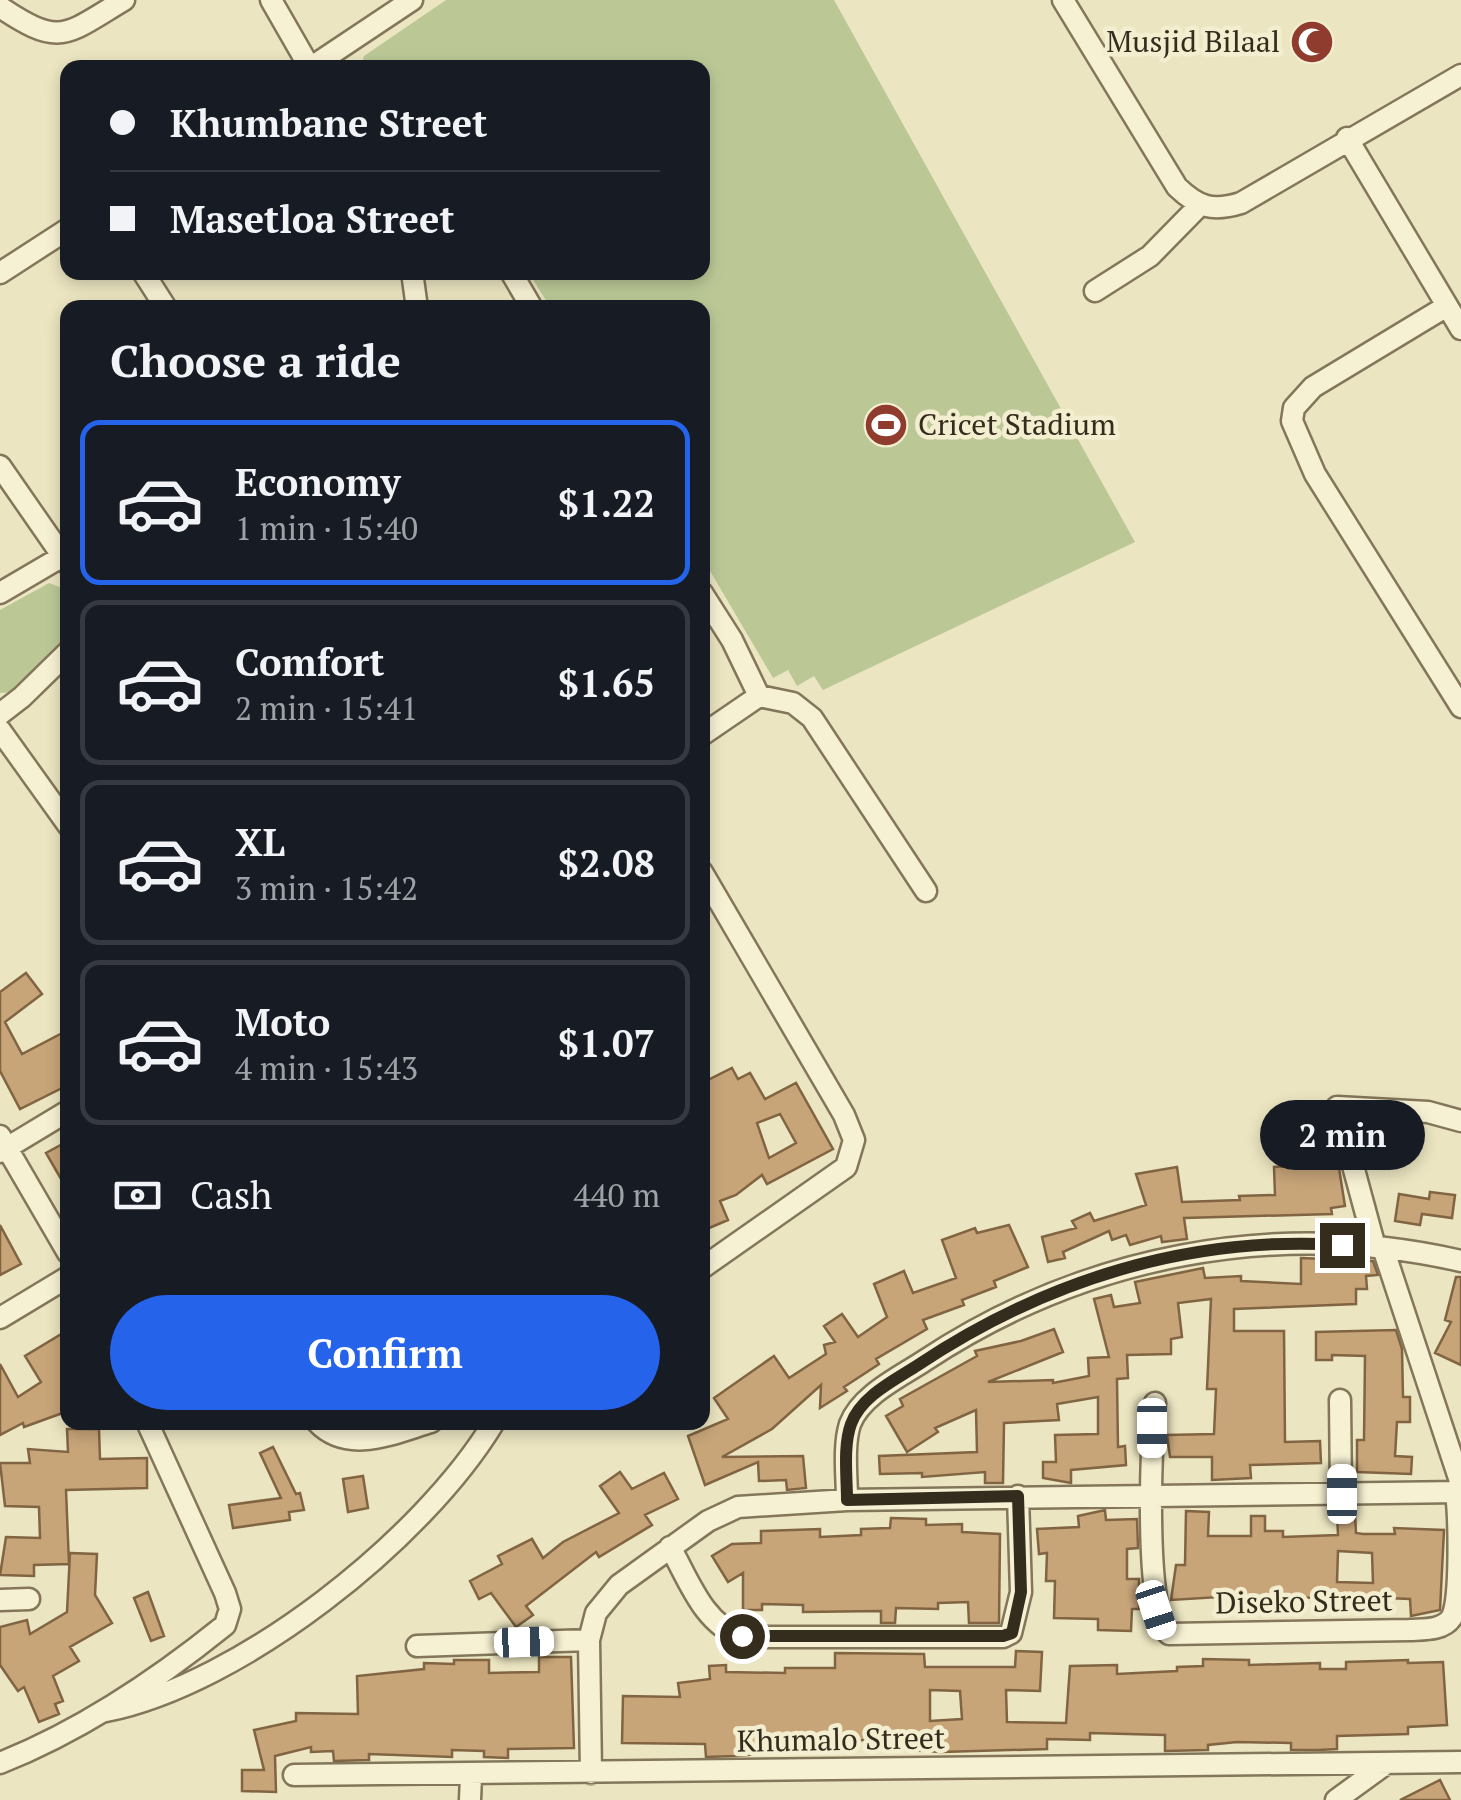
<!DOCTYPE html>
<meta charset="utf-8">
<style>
body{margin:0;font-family:"PT Serif",serif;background:#242831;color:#f1f3f6;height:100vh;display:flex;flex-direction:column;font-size:38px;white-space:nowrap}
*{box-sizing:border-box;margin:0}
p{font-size:32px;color:#9ea1a6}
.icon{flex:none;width:55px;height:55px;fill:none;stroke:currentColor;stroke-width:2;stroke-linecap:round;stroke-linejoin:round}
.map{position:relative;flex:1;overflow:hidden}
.sheet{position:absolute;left:60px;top:300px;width:650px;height:1130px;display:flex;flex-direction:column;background:#171b24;border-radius:20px;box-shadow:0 5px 15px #0003}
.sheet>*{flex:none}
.banner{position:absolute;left:60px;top:60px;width:650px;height:220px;border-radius:20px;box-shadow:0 5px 15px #0003;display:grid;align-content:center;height:220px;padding:0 50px;background:#171b24}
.end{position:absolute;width:45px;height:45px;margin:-22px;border:12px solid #342c1d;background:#fff;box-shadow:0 0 0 5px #fff}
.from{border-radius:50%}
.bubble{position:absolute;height:70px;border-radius:35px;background:#171b24;box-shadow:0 5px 15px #0003;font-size:32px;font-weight:700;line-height:70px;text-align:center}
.car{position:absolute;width:30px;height:60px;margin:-30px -15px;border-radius:12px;box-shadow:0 0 8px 2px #0007;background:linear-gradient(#fff 24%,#345 0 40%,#fff 0 76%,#345 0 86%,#fff 0)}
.banner b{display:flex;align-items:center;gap:35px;height:95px;font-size:38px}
.banner b+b{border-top:2px solid #363941}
.banner i{width:25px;height:25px;background:#f1f3f6}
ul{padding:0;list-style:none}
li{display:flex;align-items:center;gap:30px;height:165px;margin:0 20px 15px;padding:0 30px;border:5px solid #363941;border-radius:20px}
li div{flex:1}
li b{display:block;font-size:38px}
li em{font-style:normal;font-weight:700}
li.on{border-color:#2563eb}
li>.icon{width:90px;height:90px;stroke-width:1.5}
h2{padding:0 50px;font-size:45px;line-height:120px}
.pay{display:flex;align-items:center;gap:25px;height:110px;padding:0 50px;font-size:38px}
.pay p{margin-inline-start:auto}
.button{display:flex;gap:20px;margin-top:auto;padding:20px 50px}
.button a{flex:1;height:115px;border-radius:60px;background:#2563eb;color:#fff;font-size:40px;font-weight:700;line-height:115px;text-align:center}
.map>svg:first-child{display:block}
</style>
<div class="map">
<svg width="1461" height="1800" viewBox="0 0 1461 1800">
<rect width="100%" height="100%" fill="#ebe5c1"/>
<!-- green -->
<path fill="#bbc896" d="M446,0H834L1135,542L823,690L814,676L797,686L788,670L773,678L703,559L702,308L550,307L529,273L702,272V68L361,67L364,56Z
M49,583L67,590V640L12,692L0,693V610Z"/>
<!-- building -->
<path fill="#c7a579" stroke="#816441" stroke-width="2.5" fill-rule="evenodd" d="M26,973L42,994L5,1022L22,1054L68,1030V1085L20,1109L0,1071V992Z
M732,1068L738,1079L750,1073L765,1099L796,1083L833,1149L767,1184L762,1175L736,1195L720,1201L728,1220L702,1231V1083ZM780,1114L796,1143L769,1158L757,1123Z
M68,1141V1191L46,1153Z
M1338,1162L1345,1206L1331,1208L1332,1214L1184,1218L1187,1239L1162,1242L1161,1236L1130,1245L1126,1235L1112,1240L1109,1231L1063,1252L1065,1258L1048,1262L1042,1237L1076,1228L1072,1221L1090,1213L1094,1221L1146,1205L1136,1174L1177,1167L1182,1202L1240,1200L1239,1196L1275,1195L1274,1167Z
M1430,1192L1455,1195L1452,1218L1422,1214L1420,1225L1395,1221L1399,1194L1429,1199Z
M0,1225L21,1264L0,1275Z
M1009,1225L1028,1267L994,1281L996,1287L962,1300L964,1305L923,1320L927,1329L876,1359L879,1364L844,1387L847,1391L820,1408L821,1385L772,1429L722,1457L803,1456L806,1488L787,1490L786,1480L759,1481L758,1462L705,1485L688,1436L728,1419L714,1398L774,1356L789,1378L826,1354L824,1345L835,1342L824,1326L842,1314L858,1337L887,1317L874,1284L904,1271L913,1293L956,1278L942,1240L975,1228L977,1233Z
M1301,1258L1373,1261L1378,1275L1366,1276L1367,1289H1356V1304L1234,1309V1331H1284L1285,1442L1320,1441L1321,1463L1250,1465L1251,1478L1212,1480V1457H1170L1167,1435L1214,1434L1216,1389H1207L1211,1299L1178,1303L1182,1337L1171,1339V1354L1127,1355L1128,1378L1117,1379L1118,1447L1125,1446L1126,1465L1071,1470V1483L1043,1478V1462H1056L1055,1435L1098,1434V1397L1057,1404L1059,1420L1004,1423L1003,1483H985V1472L922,1477V1473L880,1474L879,1456L977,1452L976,1410L935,1428L938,1432L907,1452L886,1416L903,1406L900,1399L977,1356L975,1351L1021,1341L1054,1329L1063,1352L988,1382L1053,1380V1383L1089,1376L1088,1358L1109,1357L1094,1299L1111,1295L1114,1307L1140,1303L1135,1282L1203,1268L1205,1278L1241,1276V1281L1301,1284Z
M1456,1277H1461V1365L1435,1353L1451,1322L1445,1320Z
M68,1330V1411L24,1427L23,1423L0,1435V1364L18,1397L41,1382L25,1356Z
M1396,1330L1402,1349L1403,1397H1410V1422H1397L1395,1456L1412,1457L1411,1474L1357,1472V1440H1364L1365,1356L1332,1355V1360H1316V1332Z
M67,1429H99L100,1459L147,1458V1488L66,1490L69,1564L34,1565V1576L0,1575L6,1537L40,1538L39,1507L5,1506L0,1463H30L28,1449L68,1452Z
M273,1447L296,1494L300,1493L304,1510L289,1512L290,1520L233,1528L229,1505L281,1498L260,1453Z
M620,1472L632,1489L664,1473L678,1499L645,1515L652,1525L599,1557L596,1552L526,1606L533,1615L516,1627L491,1593L479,1599L470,1581L502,1564L498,1556L532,1539L543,1558L563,1542L619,1513L600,1486Z
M363,1476L368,1508L348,1512L343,1479Z
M1105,1510L1106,1520L1137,1519L1138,1548L1127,1549V1579H1139V1609H1132L1131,1631L1098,1630V1619L1054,1618L1055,1581H1046L1047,1553L1039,1554L1037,1529L1079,1527L1078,1516Z
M1186,1511L1209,1512L1208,1536H1251V1516H1265V1531H1283V1537L1338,1535L1337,1513H1355L1356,1533L1363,1534H1395L1394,1528L1444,1530L1440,1610L1411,1616L1410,1599L1363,1597V1601L1298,1597V1601L1253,1602L1252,1595L1171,1600L1176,1565H1185ZM1338,1551L1372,1553L1373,1583L1337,1582Z
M891,1518L926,1519V1525L962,1524V1532L1000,1534L999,1623H969L968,1602L938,1603V1609L896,1608L895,1623H881V1611L803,1612V1605L762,1604V1610H743V1573L728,1582L712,1556L732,1544L761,1543V1531L820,1529V1537L861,1535V1529L890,1528Z
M70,1553L97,1554L95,1595L112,1623L70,1647L79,1661L53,1676L63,1701L55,1704L59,1714L39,1722L24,1687L18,1691L0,1665V1627L27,1620L30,1634L67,1612Z
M148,1592L164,1636L151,1641L134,1598Z
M1016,1651L1042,1652L1040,1691L1006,1690L1007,1722L1066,1723L1070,1666L1117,1665V1674L1177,1671V1667L1203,1666V1659L1249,1660V1665L1320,1663V1669H1346V1662L1408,1660V1663L1443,1662L1447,1725L1408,1727V1734L1337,1736V1749L1318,1750H1291V1743L1237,1742L1208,1745V1750L1165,1751V1735L1090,1733V1740L1047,1739V1749L941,1752L896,1749V1735L868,1734V1740L805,1742V1736L773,1737L774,1753L735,1756L706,1757L705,1744L622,1743L623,1696L680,1697L678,1683L710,1679L709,1666L726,1665V1672L785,1673V1668H835V1653L924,1654L925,1667H1015ZM930,1690L960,1691L962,1719L930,1721Z
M539,1657H571L574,1748L508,1749V1758L484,1757V1751L452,1750V1757L369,1754V1760L334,1761L333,1751L311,1752V1747L275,1756L276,1792L242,1791V1770H264L254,1730L296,1721V1713L358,1714L357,1676L424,1669V1663L454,1664V1660H489V1673L539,1672Z
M1440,1780L1450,1800H1400Z"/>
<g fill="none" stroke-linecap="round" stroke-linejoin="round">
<!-- minor casing -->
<g stroke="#83765a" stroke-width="25">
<path id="minor" d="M271,0L310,68L412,0
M1063,0L1177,187C1198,207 1212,212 1241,203L1461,75
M0,7C61,48 65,35 124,0
M1347,138L1461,329
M143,272L166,308
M412,272L417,308
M511,272L532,308
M0,273L68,229
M1095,291L1150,256L1199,206
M1447,306L1313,387L1294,408L1292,421L1315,474L1461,707
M0,466L68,564
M0,593L63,556
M702,593L732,640L759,696
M759,696L793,703L812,718L926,891
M0,714L22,697L68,652
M0,730L68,825
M702,735L759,696
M702,872L844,1115L854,1140L846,1167L702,1268
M0,1136L68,1253
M0,1152L68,1111
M1375,1247L1337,1107L1428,1112L1461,1121
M1383,1248L1461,1484
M0,1318L68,1277
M1340,1400L1341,1494
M1155,1403C1151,1439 1144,1616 1169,1634L1409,1630C1423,1629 1443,1631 1452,1617C1461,1597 1459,1517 1456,1492
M317,1422C348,1455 394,1433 431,1422
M847,1500C847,1477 843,1446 850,1424C861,1395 900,1377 924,1361C1083,1256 1274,1218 1461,1261
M670,1547C689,1580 703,1624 742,1637H1003L1011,1633L1021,1592L1018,1496
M0,1600L29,1599
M417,1646L589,1640
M106,1711C241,1684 423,1540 494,1422
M0,1763C83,1730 157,1680 225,1625L230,1609L225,1593L147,1422
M591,1773L589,1640L596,1613L619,1585L708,1521L738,1507L847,1500L1461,1492
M294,1775L1461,1762
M470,1800L471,1776
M1336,1800L1387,1763"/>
</g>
<!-- minor -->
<use href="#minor" stroke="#f7f1d4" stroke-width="20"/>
</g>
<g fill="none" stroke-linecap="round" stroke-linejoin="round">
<!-- route -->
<path stroke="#342c1d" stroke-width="12" d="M742,1636H1003L1012,1633L1021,1592L1018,1496L847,1500C847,1477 843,1446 851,1424C861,1396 895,1380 918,1365C1044,1281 1189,1235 1342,1245"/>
</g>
<!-- icons -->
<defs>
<g id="mosque-disc" transform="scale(2.25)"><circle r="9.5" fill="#8f3b2d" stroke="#f3eed0"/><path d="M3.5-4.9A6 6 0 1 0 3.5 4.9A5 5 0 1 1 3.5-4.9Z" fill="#fff"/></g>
<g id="stadium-disc" transform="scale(2.25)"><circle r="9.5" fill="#8f3b2d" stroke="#f3eed0"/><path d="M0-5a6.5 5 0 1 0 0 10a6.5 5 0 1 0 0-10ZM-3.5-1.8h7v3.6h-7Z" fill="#fff"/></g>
</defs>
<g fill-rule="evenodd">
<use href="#mosque-disc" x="1312" y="42"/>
<use href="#stadium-disc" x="886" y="425"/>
</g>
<g text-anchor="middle" stroke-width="9" stroke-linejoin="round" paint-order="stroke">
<!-- poi labels -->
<g font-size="30" fill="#342c1d" stroke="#f3eed0" text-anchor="end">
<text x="1280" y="52">Musjid Bilaal</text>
<text x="918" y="435" text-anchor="start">Cricet Stadium</text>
</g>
<!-- street labels -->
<g font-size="30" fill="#342c1d" stroke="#f3eed0">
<text transform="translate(1304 1602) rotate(-1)" y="10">Diseko Street</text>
<text transform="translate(841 1740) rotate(-1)" y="10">Khumalo Street</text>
</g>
</g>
</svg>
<i class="end from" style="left:742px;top:1636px"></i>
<i class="end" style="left:1342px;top:1245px"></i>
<div class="bubble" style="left:1260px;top:1100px;width:165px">2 min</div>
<i class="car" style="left:1152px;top:1428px;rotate:180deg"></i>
<i class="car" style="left:1342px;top:1494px;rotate:0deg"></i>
<i class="car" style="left:1156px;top:1610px;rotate:162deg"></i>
<i class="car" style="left:524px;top:1642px;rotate:88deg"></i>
<div class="banner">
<b><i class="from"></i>Khumbane Street</b>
<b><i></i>Masetloa Street</b>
</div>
<section class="sheet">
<h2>Choose a ride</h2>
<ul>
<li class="on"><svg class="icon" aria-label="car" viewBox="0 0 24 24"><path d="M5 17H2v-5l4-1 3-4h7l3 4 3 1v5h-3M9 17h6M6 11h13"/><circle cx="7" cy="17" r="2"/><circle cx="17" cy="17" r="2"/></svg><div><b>Economy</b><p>1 min · 15:40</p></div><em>$1.22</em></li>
<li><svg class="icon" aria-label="car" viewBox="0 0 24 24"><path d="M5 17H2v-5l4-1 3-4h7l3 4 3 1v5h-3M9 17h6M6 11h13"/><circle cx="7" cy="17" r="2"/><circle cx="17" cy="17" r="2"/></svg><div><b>Comfort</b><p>2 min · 15:41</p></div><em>$1.65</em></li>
<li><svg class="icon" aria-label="car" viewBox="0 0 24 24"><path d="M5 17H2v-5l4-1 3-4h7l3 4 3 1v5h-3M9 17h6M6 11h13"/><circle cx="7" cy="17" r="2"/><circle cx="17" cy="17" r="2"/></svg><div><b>XL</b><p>3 min · 15:42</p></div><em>$2.08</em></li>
<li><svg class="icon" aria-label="car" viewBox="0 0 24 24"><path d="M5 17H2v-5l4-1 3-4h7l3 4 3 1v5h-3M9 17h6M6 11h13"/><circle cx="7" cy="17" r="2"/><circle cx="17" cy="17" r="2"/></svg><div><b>Moto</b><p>4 min · 15:43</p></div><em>$1.07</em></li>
</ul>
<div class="pay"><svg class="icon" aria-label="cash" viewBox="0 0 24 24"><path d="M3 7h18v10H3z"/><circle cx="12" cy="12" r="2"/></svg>Cash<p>440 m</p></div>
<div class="button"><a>Confirm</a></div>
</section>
</div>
